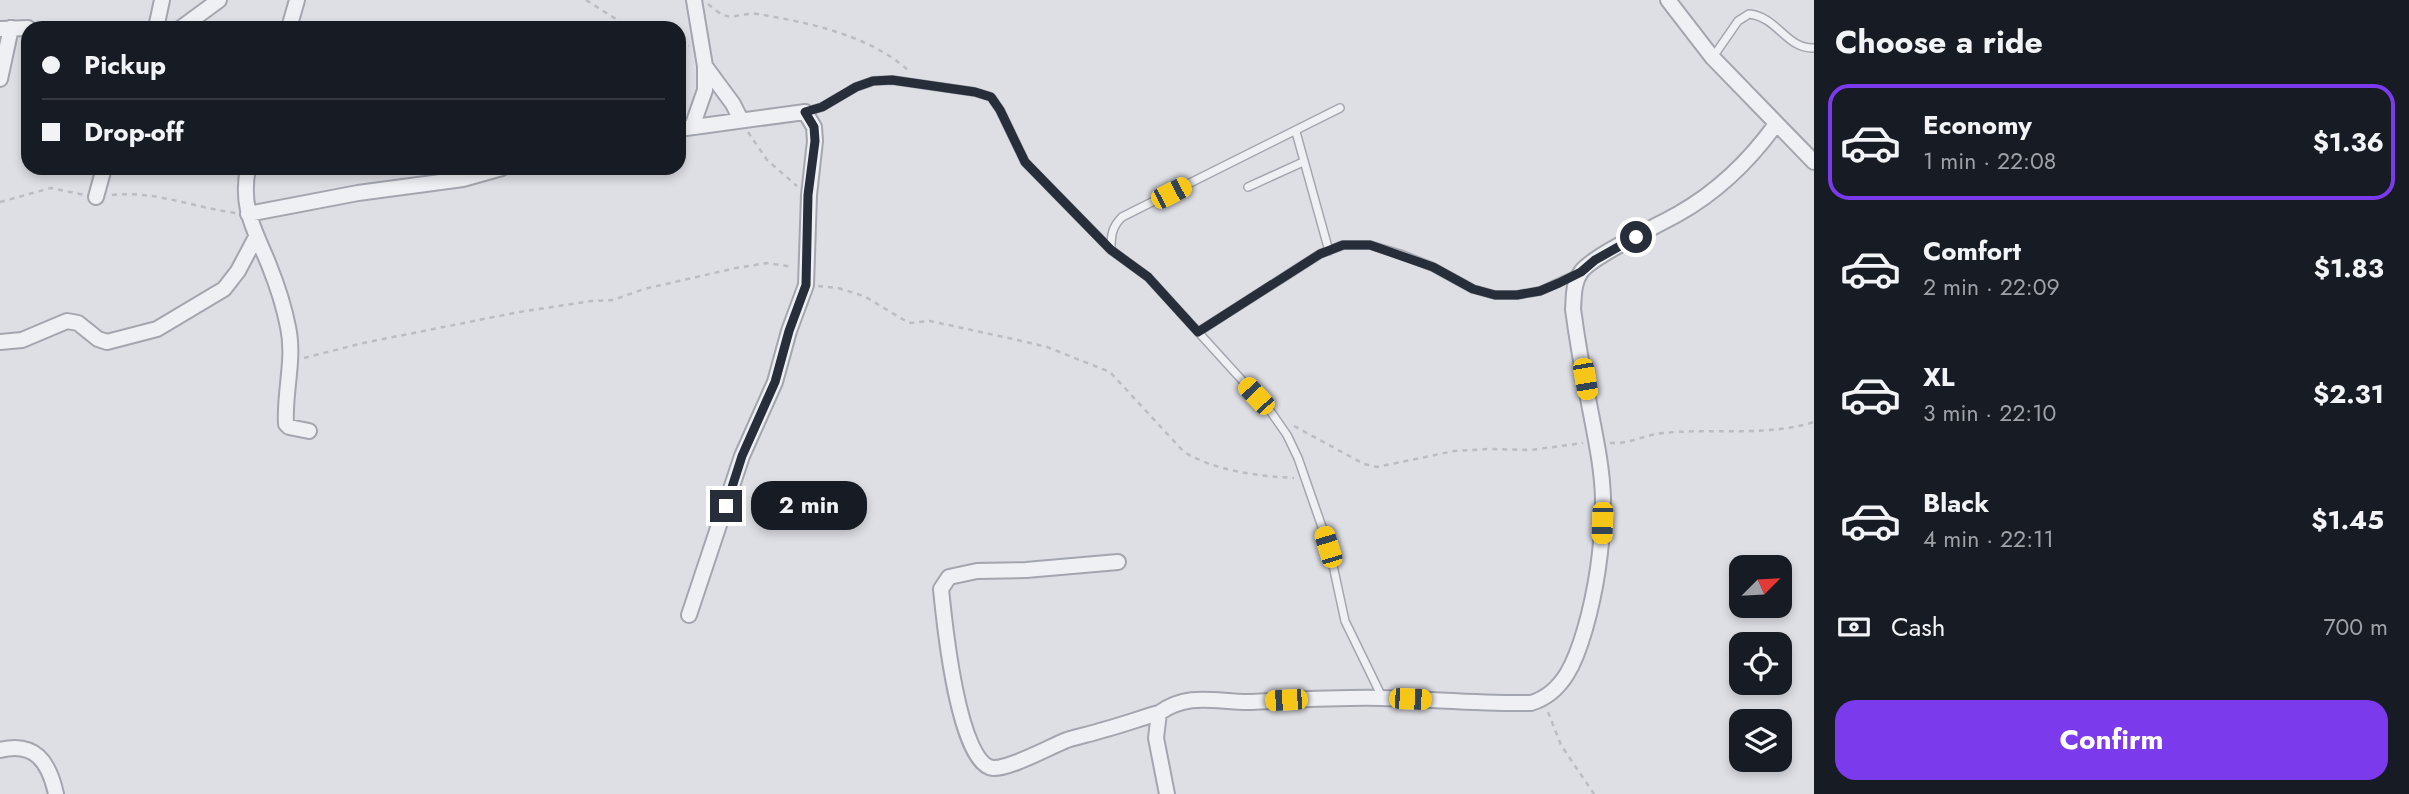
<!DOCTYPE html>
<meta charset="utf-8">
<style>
body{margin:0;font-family:Jost,sans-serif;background:#242831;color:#f1f3f6;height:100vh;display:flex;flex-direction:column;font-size:26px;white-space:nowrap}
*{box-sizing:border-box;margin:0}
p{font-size:23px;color:#9ea1a6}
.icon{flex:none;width:38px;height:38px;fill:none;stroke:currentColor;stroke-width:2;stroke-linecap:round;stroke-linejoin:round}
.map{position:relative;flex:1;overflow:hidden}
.panel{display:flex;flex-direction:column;background:#171b24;width:595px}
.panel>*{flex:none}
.top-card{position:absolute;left:21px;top:21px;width:665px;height:154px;border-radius:21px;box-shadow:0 4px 10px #0003;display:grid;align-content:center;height:154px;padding:0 21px;background:#171b24}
.needle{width:46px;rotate:66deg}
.fabs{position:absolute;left:1729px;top:555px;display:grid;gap:14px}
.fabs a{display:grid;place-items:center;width:63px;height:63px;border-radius:14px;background:#171b24;box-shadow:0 4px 10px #0003;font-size:35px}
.end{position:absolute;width:32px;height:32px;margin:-16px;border:9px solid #282d3a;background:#fff;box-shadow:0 0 0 4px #fff}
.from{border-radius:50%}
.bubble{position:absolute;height:49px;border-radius:21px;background:#171b24;box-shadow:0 4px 10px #0003;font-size:23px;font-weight:700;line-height:49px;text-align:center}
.car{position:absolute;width:21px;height:42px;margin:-21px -10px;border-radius:9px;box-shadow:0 0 5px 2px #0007;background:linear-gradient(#f5c518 24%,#345 0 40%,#f5c518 0 76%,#345 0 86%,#f5c518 0)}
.top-card b{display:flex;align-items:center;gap:24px;height:66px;font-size:26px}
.top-card b+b{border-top:2px solid #363941}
.top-card i{width:18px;height:18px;background:#f1f3f6}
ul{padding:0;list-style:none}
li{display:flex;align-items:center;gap:21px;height:116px;margin:0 14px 10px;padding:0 7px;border:4px solid transparent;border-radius:21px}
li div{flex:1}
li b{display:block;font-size:26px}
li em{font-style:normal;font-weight:700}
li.active{border-color:#7c3aed}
li>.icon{width:63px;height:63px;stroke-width:1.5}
h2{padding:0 21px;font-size:32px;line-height:84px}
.pay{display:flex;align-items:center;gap:18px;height:77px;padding:0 21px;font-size:26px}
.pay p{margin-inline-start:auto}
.primary-button{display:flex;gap:14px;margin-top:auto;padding:14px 21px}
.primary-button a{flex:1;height:80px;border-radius:21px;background:#7c3aed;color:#fff;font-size:28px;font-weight:700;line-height:80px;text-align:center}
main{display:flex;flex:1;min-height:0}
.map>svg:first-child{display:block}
</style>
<main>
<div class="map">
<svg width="1814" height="794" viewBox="0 0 1814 794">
<rect width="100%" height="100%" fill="#dddfe5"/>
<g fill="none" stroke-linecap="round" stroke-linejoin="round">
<!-- service casing -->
<g stroke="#a3a6ae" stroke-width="10">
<path id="service" d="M1713,57L1738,21L1749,14C1778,17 1786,49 1814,48
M805,112L822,107L856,87L873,81L892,80L975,92L991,97L1000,110L1025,162L1111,250L1148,277L1271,412L1287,435L1298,458L1329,547L1345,621L1382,697
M1296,132L1329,251
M1248,187L1303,162
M1111,249C1111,235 1112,227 1122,217L1340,108
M1198,332L1320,254L1343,245H1370L1400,254L1433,267L1473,289L1495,295H1517L1540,291L1577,274"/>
</g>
<!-- minor casing -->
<g stroke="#a3a6ae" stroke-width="18">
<path id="minor" d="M694,0L705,66L733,104L741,120
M1668,0L1712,57L1814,162
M156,28L162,0
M181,28L219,0
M289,28L297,0
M0,29L28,28
M0,79L11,28
M692,127L705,90V67
M679,129L805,112L814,127L815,141L809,195L806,285L789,331L775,382L742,456L689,615
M248,168C240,209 255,230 269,265C277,285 284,306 288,327C295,359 284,392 286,424L289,427L309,431
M96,197L104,168
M248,214L358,193L463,179L502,168
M0,342L22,340L67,321L78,323L98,339L107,342L157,329L224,289L238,271L256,237
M1118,562L1026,570L977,571L949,577L941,589C944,619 958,765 993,768C1010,769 1049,747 1067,740C1079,736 1091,734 1103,730C1122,725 1141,718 1159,713
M0,750C35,741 49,762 56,794
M1167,794L1156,738L1159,713C1190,691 1218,703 1252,702C1295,700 1338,697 1381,698C1431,699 1481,704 1531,703C1564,693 1576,660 1585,629C1597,587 1603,542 1603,498C1602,464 1594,431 1588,398C1582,368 1577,339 1573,309C1574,297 1573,283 1581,272C1592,256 1657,226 1678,214C1717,192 1750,160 1776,124"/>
</g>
<!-- path -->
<path stroke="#bbbdc4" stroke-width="2.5" stroke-dasharray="5 5" stroke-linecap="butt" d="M586,0L630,28
M708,4C733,26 731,12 758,14C810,23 870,35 910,72
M679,42L689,46
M748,132L767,160L797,186
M112,195C153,190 196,208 236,213
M0,202L51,188L85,195
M818,286L838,288L864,296L909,323L930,321L1022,341L1047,347L1110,372L1184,452C1216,471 1257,476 1294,478
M304,358L363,343L519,312L591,301L613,300L644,289L736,268L767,263L793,267
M1294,426L1364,464L1377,467L1454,451L1489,449L1531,450L1583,443
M1610,443C1630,444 1644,435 1663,433C1713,428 1766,437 1814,422
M1548,712L1561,745L1594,794"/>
<!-- service -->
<use href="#service" stroke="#eff0f4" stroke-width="7"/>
<!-- minor -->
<use href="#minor" stroke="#eff0f4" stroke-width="14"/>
</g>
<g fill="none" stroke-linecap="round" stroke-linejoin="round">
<!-- route -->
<path stroke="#282d3a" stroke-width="9" d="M726,506L742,456L775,382L789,331L806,285L808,195L815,141L814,127L805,112L822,107L856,87L873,81L892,80L975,92L991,97L1000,110L1025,162L1111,250L1148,277L1198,332L1320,254L1343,245H1370L1433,267L1473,289L1495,295H1517L1540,291L1559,283L1581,272L1595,260L1636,237"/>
</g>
</svg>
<div class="fabs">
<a><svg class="needle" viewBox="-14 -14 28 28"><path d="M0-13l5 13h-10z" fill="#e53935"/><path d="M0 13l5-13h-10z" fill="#9ea1a6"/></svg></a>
<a><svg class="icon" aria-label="locate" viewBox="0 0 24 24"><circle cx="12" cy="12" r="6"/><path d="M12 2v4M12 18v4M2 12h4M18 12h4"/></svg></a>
<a><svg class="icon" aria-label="layers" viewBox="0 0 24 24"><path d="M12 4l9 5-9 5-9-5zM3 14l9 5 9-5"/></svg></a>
</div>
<i class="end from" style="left:1636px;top:237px"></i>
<i class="end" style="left:726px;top:506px"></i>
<div class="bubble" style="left:751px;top:481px;width:116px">2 min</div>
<i class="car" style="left:1171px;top:193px;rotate:63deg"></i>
<i class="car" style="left:1585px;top:379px;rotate:170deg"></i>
<i class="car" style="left:1256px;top:396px;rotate:317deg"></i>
<i class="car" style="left:1602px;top:523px;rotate:182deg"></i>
<i class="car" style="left:1328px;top:547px;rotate:343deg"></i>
<i class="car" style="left:1410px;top:699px;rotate:92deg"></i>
<i class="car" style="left:1286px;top:700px;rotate:267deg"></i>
<div class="top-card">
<b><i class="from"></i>Pickup</b>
<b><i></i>Drop-off</b>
</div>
</div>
<section class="panel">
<h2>Choose a ride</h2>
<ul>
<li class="active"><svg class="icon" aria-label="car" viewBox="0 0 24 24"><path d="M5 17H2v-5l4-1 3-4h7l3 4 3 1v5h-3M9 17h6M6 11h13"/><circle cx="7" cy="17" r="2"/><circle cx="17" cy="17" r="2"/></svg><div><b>Economy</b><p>1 min · 22:08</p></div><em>$1.36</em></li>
<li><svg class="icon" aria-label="car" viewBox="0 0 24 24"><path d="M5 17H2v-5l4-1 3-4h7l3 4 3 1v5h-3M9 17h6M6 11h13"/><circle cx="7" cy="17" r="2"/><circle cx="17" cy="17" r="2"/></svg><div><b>Comfort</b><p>2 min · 22:09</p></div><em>$1.83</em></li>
<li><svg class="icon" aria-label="car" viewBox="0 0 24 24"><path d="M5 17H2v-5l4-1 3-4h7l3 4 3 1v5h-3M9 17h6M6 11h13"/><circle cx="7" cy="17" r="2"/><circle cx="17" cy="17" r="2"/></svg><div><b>XL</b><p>3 min · 22:10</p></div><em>$2.31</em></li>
<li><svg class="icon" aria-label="car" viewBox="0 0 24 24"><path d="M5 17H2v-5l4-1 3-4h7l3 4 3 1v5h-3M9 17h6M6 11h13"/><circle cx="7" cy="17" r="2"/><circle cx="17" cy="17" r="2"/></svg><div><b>Black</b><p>4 min · 22:11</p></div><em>$1.45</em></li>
</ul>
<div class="pay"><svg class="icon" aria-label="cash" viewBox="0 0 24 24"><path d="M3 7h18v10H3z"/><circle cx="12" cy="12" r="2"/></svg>Cash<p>700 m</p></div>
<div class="primary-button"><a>Confirm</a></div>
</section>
</main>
